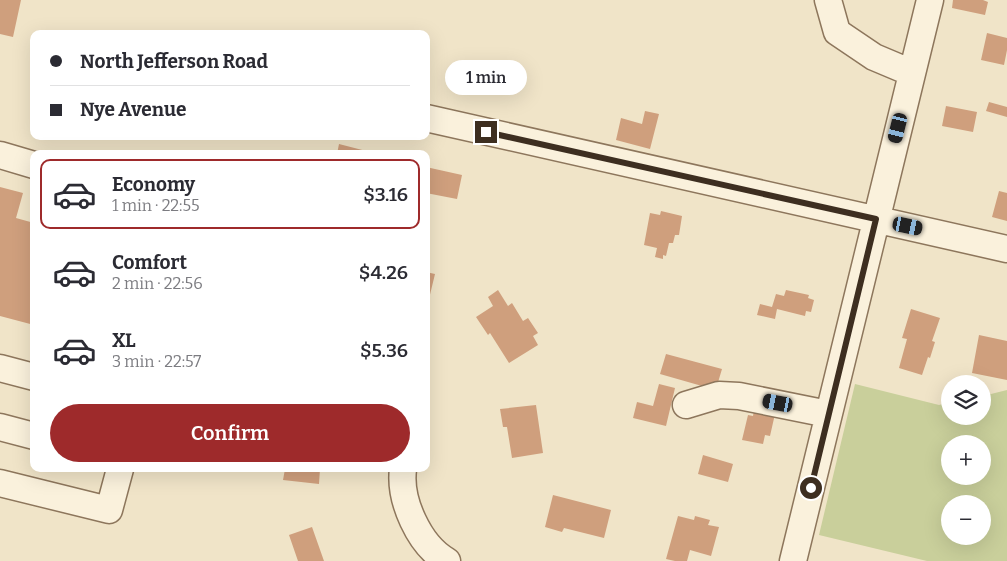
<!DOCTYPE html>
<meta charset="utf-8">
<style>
body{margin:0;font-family:Bitter,serif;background:#f2f2f3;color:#2b2b33;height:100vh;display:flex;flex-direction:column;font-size:19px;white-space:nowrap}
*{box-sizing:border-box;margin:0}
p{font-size:16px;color:#7c7c81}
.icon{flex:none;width:28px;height:28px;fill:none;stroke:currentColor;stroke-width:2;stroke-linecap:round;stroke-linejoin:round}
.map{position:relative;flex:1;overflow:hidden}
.sheet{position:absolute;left:30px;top:150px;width:400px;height:322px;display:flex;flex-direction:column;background:#fff;border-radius:10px;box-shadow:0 5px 20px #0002}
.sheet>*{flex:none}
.hud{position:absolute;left:30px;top:30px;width:400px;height:110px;border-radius:10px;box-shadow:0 5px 20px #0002;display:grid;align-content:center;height:110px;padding:0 20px;background:#fff}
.fabs{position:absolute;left:941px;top:375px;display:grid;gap:10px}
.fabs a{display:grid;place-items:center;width:50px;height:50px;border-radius:50%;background:#fff;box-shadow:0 5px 20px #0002;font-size:25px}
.end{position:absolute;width:22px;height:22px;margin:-11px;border:6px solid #3d2e20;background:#fff;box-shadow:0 0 0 2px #fff}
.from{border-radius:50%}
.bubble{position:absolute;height:35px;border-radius:18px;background:#fff;box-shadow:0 5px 20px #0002;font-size:16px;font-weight:600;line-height:35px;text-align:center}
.car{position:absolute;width:15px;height:30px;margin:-15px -8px;border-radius:6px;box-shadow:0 0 4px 1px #0007;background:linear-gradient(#222 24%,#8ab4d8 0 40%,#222 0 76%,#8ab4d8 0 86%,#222 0)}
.hud b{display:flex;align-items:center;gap:18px;height:48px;font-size:19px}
.hud b+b{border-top:1px solid #e1e1e2}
.hud i{width:12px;height:12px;background:#2b2b33}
ul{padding:9px 0 0;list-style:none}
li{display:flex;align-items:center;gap:15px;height:70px;margin:0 10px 8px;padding:0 10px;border:2px solid transparent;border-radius:10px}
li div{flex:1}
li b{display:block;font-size:19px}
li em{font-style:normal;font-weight:600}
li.selected{border-color:#9e2a2b}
li>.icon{width:45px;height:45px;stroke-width:1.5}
.button{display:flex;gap:10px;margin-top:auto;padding:10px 20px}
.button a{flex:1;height:58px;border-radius:30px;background:#9e2a2b;color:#fff;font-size:20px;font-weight:600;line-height:58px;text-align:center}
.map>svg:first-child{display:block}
</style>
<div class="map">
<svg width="1007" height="561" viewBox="0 0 1007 561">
<rect width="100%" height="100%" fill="#f0e4c8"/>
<!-- green -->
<path fill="#c9cf9b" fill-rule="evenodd" d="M855,384L939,405L950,402V416H982L983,396L1007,390V561H927L819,535ZM950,444H982V476H950ZM950,504H982V536H950Z"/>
<!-- building -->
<path fill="#cf9f7d" d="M0,0H21L13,37L0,34Z
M953,0H983L988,2L985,15L952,8Z
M987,33L1007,38V50L1004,65L981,60Z
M989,102L1007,107V117L986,111Z
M946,106L977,112L973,132L942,126Z
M645,111L659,114L650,149L616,140L621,118L642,124Z
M339,144L370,152V154H337Z
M426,167L462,175L457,199L426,193Z
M0,187L23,193L16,218L34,223V325L0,316Z
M999,191L1007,193V221L992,217Z
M661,211L682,216L679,235H675L673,243H669L666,256L663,255V259L655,257L657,248L644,245L650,213L660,215Z
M426,272L435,274L427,307L426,306Z
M498,290L508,306L512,303L523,321L528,318L538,333L533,336L538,345L509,363L490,333L488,335L476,317L493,306L488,297Z
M786,290L809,295L808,298L814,300L811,312L806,311L805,316L777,309L775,319L757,315L760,304L772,307L776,294L784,296Z
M911,309L940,318L932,341L935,342L930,358L928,357L922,375L899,368L907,339L902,338Z
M979,335L1007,341V380L972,373Z
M666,354L722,369L716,389H701L702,386L660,374Z
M659,384L675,388L666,426L633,418L637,402L653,406Z
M536,405L543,453L512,458L507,427H503L500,409Z
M754,410L775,414L770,436L765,435L763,444L742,440L748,415L753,416Z
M703,455L733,464L728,482L698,474Z
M285,469H320L319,484L283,480Z
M553,495L611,510L604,538L564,528L562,532L545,527Z
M678,516L694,520L695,516L710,520L708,525L719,527L711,556L690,550L687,561H675L666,559Z
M312,527L324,561H298L289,535Z"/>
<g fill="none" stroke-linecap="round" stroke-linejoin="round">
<!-- minor casing -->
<g stroke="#8d765c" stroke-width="29">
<path id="minor" d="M828,0L837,32L874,57L912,73
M426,118L1007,249
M0,155L34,165
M0,368L34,377
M686,405L719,395L739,396L828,414
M0,427L34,436
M403,469C399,500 419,545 447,561
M0,483L109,510L120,469
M793,561L930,0"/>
</g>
<!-- minor -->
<use href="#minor" stroke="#faf1dc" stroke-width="26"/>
</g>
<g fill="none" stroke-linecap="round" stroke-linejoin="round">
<!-- route -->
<path stroke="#3d2e20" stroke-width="6" d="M486,132L876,219L811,488"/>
</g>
</svg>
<div class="fabs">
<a><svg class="icon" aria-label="layers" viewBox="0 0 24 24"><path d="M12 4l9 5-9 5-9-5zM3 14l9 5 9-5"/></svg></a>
<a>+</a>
<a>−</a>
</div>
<i class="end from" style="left:811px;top:488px"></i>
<i class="end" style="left:486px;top:132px"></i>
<div class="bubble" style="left:445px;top:60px;width:82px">1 min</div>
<i class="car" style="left:898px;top:128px;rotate:194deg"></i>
<i class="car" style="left:908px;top:226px;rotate:102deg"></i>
<i class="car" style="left:778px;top:403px;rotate:281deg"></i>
<div class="hud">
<b><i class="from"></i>North Jefferson Road</b>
<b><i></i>Nye Avenue</b>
</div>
<section class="sheet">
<ul>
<li class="selected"><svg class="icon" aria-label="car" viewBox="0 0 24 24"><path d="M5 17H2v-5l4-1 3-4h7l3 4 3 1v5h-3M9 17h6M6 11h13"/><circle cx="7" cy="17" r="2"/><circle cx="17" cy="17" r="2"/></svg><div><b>Economy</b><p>1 min · 22:55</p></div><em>$3.16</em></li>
<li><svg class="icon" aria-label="car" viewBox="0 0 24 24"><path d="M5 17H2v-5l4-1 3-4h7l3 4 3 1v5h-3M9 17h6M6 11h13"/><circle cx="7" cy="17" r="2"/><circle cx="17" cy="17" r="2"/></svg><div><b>Comfort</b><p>2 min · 22:56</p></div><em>$4.26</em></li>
<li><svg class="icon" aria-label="car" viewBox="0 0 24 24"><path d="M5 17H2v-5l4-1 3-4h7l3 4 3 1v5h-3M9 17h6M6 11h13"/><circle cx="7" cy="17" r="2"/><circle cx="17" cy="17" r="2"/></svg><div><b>XL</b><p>3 min · 22:57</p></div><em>$5.36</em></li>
</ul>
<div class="button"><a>Confirm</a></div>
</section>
</div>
